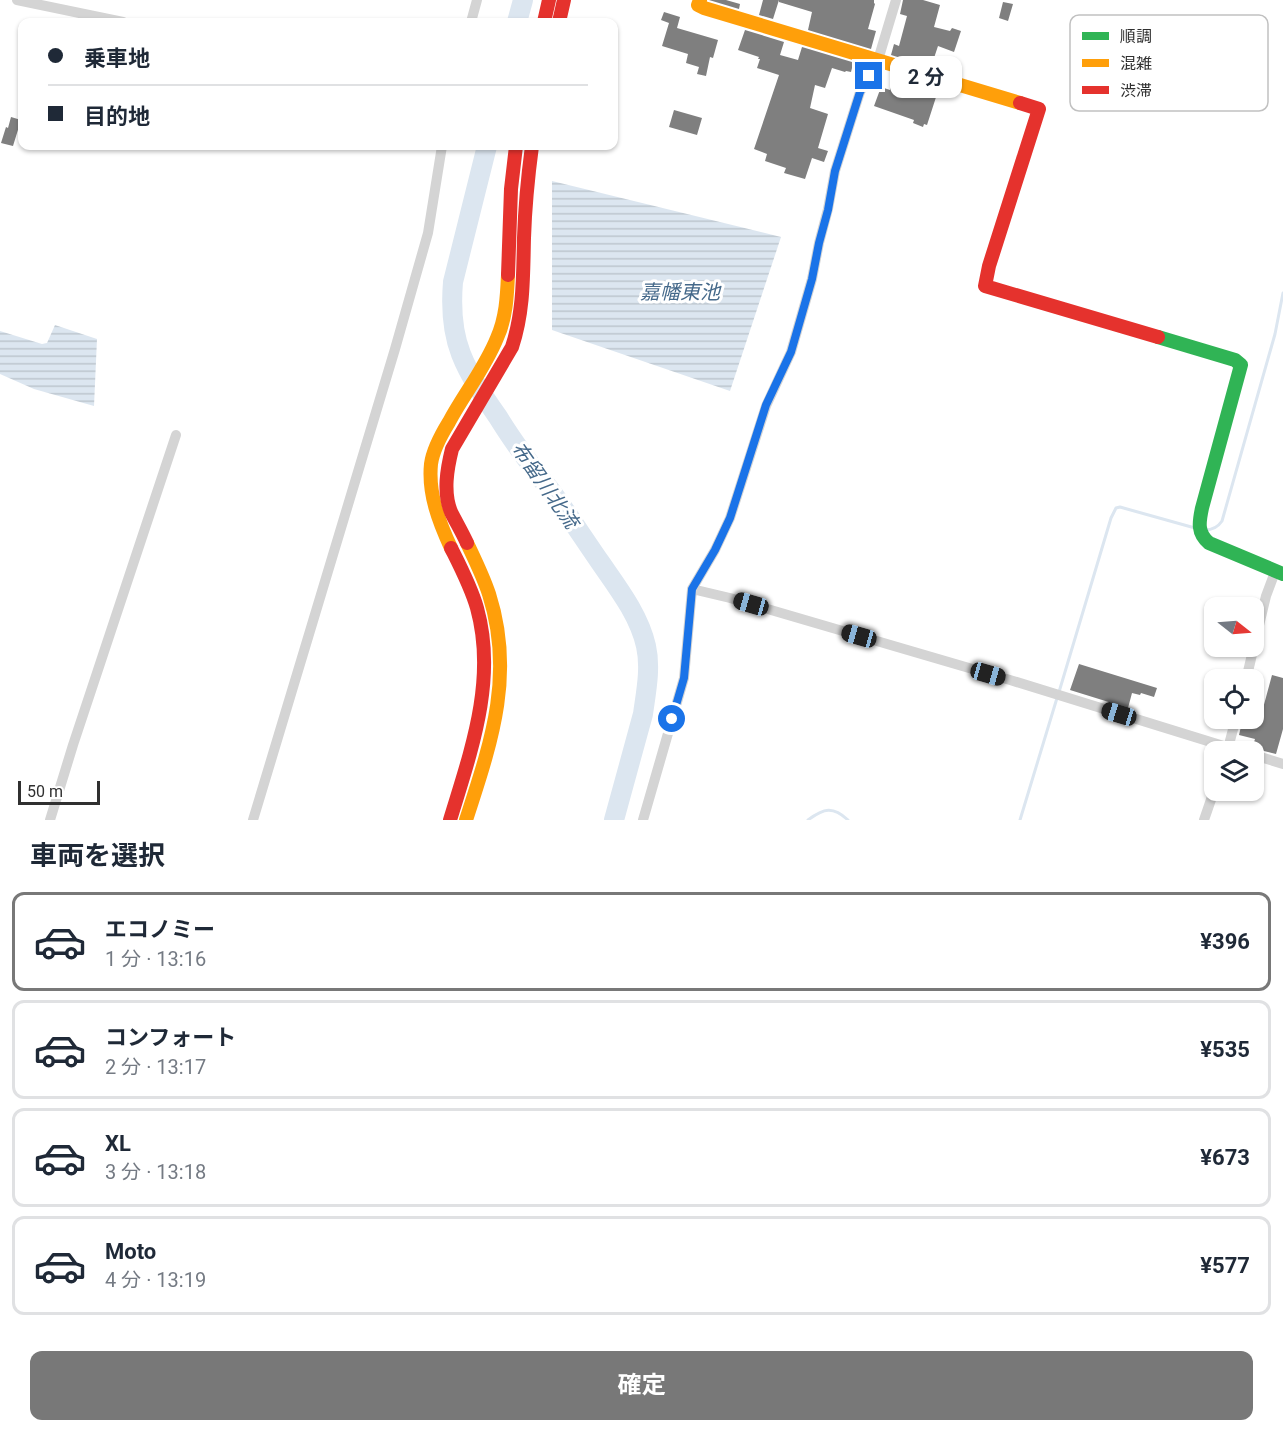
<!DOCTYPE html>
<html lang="ja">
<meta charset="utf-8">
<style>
body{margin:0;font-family:Roboto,"Noto Sans JP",sans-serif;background:#f6f6f7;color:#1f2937;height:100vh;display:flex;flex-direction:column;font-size:22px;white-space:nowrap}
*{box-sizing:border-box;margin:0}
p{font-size:20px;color:#747a83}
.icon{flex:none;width:33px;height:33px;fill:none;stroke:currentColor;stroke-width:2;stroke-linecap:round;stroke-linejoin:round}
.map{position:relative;height:820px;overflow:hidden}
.sheet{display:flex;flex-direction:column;background:#fff;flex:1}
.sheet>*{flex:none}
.hud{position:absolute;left:18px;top:18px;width:600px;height:132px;border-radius:12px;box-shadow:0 2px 4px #0004;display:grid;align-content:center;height:132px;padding:0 30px;background:#fff}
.needle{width:39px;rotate:107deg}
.controls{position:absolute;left:1204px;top:597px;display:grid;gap:12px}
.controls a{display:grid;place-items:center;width:60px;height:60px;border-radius:12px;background:#fff;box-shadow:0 2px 4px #0004;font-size:30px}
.scale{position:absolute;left:18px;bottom:15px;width:82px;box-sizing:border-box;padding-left:6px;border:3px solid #303030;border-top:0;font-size:16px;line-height:21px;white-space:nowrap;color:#303030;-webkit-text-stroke:4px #fff;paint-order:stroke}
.end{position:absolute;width:27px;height:27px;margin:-14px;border:8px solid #1a73e8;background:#fff;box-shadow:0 0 0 3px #fff}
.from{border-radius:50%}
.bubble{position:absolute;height:42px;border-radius:12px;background:#fff;box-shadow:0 2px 4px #0004;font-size:20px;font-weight:700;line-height:42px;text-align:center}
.car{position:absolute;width:18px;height:36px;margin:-18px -9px;border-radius:8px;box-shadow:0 0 4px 2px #0007;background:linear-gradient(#222 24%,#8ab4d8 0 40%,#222 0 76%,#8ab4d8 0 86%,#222 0)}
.hud b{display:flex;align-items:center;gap:21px;height:57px;font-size:22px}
.hud b+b{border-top:2px solid #e0e1e3}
.hud i{width:15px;height:15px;background:#1f2937}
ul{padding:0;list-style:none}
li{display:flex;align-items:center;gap:18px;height:99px;margin:0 12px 9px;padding:0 18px;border:3px solid #e0e1e3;border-radius:12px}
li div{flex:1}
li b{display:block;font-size:22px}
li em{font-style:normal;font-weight:700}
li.current{border-color:#787878}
li>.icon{width:54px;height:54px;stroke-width:1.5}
h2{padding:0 30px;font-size:27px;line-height:72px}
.action{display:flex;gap:12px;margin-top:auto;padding:12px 30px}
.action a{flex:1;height:69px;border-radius:12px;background:#787878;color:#fff;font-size:24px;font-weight:700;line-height:69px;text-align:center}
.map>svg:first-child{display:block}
</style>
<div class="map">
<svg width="1283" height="820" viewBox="0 0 1283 820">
<defs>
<pattern id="water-rules" width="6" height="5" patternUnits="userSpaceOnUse" patternTransform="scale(1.5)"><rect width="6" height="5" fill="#dce6f0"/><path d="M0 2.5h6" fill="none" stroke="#bdc6ce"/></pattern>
</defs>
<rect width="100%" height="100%" fill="#fff"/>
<!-- water -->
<path fill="url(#water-rules)" d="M552,181L781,237L730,391L552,330Z
M55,325L97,339L94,406L34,389L0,374V331L42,344L47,343Z"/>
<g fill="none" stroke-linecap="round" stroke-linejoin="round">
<!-- stream -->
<path stroke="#dce6f0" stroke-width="3" d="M1205,530C1212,530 1218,527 1222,521L1275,334L1283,293
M1059,692L1111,518L1116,508L1120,507L1195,528
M808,820C824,808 833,806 848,820
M1020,820L1057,698"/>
<!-- river -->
<path stroke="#dce6f0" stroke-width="20" d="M517,22L523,0
M487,146L453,282C451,306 452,331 461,354C470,377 484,397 498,417C514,443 532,467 551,491C568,514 584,539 600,562C618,588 639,615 646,646C651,668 646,692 643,714L614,820"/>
</g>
<!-- building -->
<path fill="#7f7f7f" d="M709,0H726L740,4L739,9Z
M763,0H779L773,19L759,15Z
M779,0H874V3L875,4L868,29L876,31L871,49L808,30L812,12L779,2Z
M903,0H923L940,5L934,27L950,31L952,28L961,31L954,52L938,46L931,67L891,55L894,44L899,46L907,16L900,14Z
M1003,2L1013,4L1008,21L999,18Z
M664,12L680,17L677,28L718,40L713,58L710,57L706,76L697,74L699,67L686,63L688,54L662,46L669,23L661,20Z
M745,30L784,42L780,55L798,60L802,47L862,65L861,67L853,64L851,72L846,71L845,72L832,68L825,88L815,85L810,108L828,114L818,148L828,151L824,162L812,158L805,179L784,173L786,168L765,161L767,154L754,149L779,75L757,68L760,59H758L759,57L738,50Z
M895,75L935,87L934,89L938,91L927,125L924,124L923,127L913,123L914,120L874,106L881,87L890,90Z
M674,110L702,118L697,135L669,127Z
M11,117L21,120L13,146L1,143L6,127L8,128Z
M1079,664L1157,688L1154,697L1141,693L1140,695L1132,693L1128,708L1070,690Z
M1272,675L1283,678V729L1276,754L1252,748L1255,739L1239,735L1243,718H1254V710L1262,712Z"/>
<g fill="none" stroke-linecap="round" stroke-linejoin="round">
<!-- street -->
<path stroke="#d4d4d4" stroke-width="10" d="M17,0L123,22
M471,22L477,0
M692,589L730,598L1010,680L1243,752
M1254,646L1266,596L1275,572
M1246,680L1254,646
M1227,752L1236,718
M1254,755L1283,764
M50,820L73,745L176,435
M253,820L395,349L428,233L442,146
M643,820L684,678L692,589L715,550L730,518L766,406L791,352L812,279L819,243L828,209L835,171L860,92L878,60L896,0
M1204,820L1215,788"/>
<!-- fast -->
<path stroke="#30b455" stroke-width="14" d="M1158,337L1235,360L1241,365L1202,508C1199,522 1197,533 1209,543L1283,574"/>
<!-- slow -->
<path stroke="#ff9f0a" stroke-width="14" d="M700,0L698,5L704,8L1020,103
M451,548C439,522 428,494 431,464C433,449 441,435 449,422C464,394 485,368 497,338C506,318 507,297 508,275
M466,820C491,743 515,675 489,594C483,576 475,560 467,543"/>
<!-- jam -->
<path stroke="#e5322d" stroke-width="14" d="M544,22L549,0
M559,22L564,0
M1020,103L1039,109L989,266L985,286L1158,337
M508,275L511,189L516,146
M467,543C462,532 456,522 451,512C443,492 447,469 452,449L512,347C524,311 523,275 524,238C525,207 528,176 532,146
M450,820C471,751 497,680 477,608C471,587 461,568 451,548"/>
</g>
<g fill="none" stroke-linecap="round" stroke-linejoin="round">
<!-- route -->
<path stroke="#1a73e8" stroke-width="8" d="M672,719L684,678L692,589L715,550L730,518L766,405L791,352L812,279L819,243L828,210L835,171L860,92L869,76"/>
</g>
<g text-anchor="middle" stroke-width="6" stroke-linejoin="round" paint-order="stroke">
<!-- water labels -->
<g font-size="20" font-style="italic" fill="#45698a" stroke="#fff">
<text x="680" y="299">嘉幡東池</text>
<text transform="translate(545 485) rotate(55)" y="7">布留川北流</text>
</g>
</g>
<!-- legend -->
<rect x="1070" y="15" width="198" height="96" rx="9" fill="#fff" stroke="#c1c1c1" stroke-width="1.5"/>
<rect x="1082" y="32" width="27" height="8" fill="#30b455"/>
<rect x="1082" y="59" width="27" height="8" fill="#ff9f0a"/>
<rect x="1082" y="86" width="27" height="8" fill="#e5322d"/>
<g font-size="16" fill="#303030">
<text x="1120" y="42">順調</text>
<text x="1120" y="69">混雑</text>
<text x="1120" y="96">渋滞</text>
</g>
</svg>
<div class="controls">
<a><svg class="needle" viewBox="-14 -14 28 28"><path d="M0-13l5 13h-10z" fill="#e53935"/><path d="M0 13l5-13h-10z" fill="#747a83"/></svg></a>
<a><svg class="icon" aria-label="locate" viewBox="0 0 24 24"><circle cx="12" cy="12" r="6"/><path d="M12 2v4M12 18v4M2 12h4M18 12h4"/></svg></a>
<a><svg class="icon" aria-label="layers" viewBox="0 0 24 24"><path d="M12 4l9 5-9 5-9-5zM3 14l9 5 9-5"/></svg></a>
</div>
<div class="scale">50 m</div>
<i class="end from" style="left:672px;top:719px"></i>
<i class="end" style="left:869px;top:76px"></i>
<div class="bubble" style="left:890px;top:56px;width:72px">2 分</div>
<i class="car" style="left:751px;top:604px;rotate:286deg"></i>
<i class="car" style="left:859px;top:636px;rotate:286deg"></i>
<i class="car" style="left:988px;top:674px;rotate:106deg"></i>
<i class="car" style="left:1119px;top:714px;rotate:287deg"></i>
<div class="hud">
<b><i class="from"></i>乗車地</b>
<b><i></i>目的地</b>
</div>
</div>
<section class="sheet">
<h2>車両を選択</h2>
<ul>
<li class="current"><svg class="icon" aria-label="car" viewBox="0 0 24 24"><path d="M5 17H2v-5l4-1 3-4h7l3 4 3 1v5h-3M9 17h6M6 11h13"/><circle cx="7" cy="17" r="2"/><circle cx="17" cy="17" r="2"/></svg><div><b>エコノミー</b><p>1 分 · 13:16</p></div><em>¥396</em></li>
<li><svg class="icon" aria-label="car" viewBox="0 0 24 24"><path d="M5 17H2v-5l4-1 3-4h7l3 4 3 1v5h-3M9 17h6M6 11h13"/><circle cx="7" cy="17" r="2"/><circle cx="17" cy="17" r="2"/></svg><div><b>コンフォート</b><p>2 分 · 13:17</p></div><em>¥535</em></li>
<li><svg class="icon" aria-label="car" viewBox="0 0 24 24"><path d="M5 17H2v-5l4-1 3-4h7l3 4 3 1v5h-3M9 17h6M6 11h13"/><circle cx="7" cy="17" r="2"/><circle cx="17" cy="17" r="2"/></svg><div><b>XL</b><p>3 分 · 13:18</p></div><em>¥673</em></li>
<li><svg class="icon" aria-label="car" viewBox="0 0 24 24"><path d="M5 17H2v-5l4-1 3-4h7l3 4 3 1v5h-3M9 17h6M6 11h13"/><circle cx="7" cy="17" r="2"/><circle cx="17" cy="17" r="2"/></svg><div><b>Moto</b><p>4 分 · 13:19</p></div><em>¥577</em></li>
</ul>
<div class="action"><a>確定</a></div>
</section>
